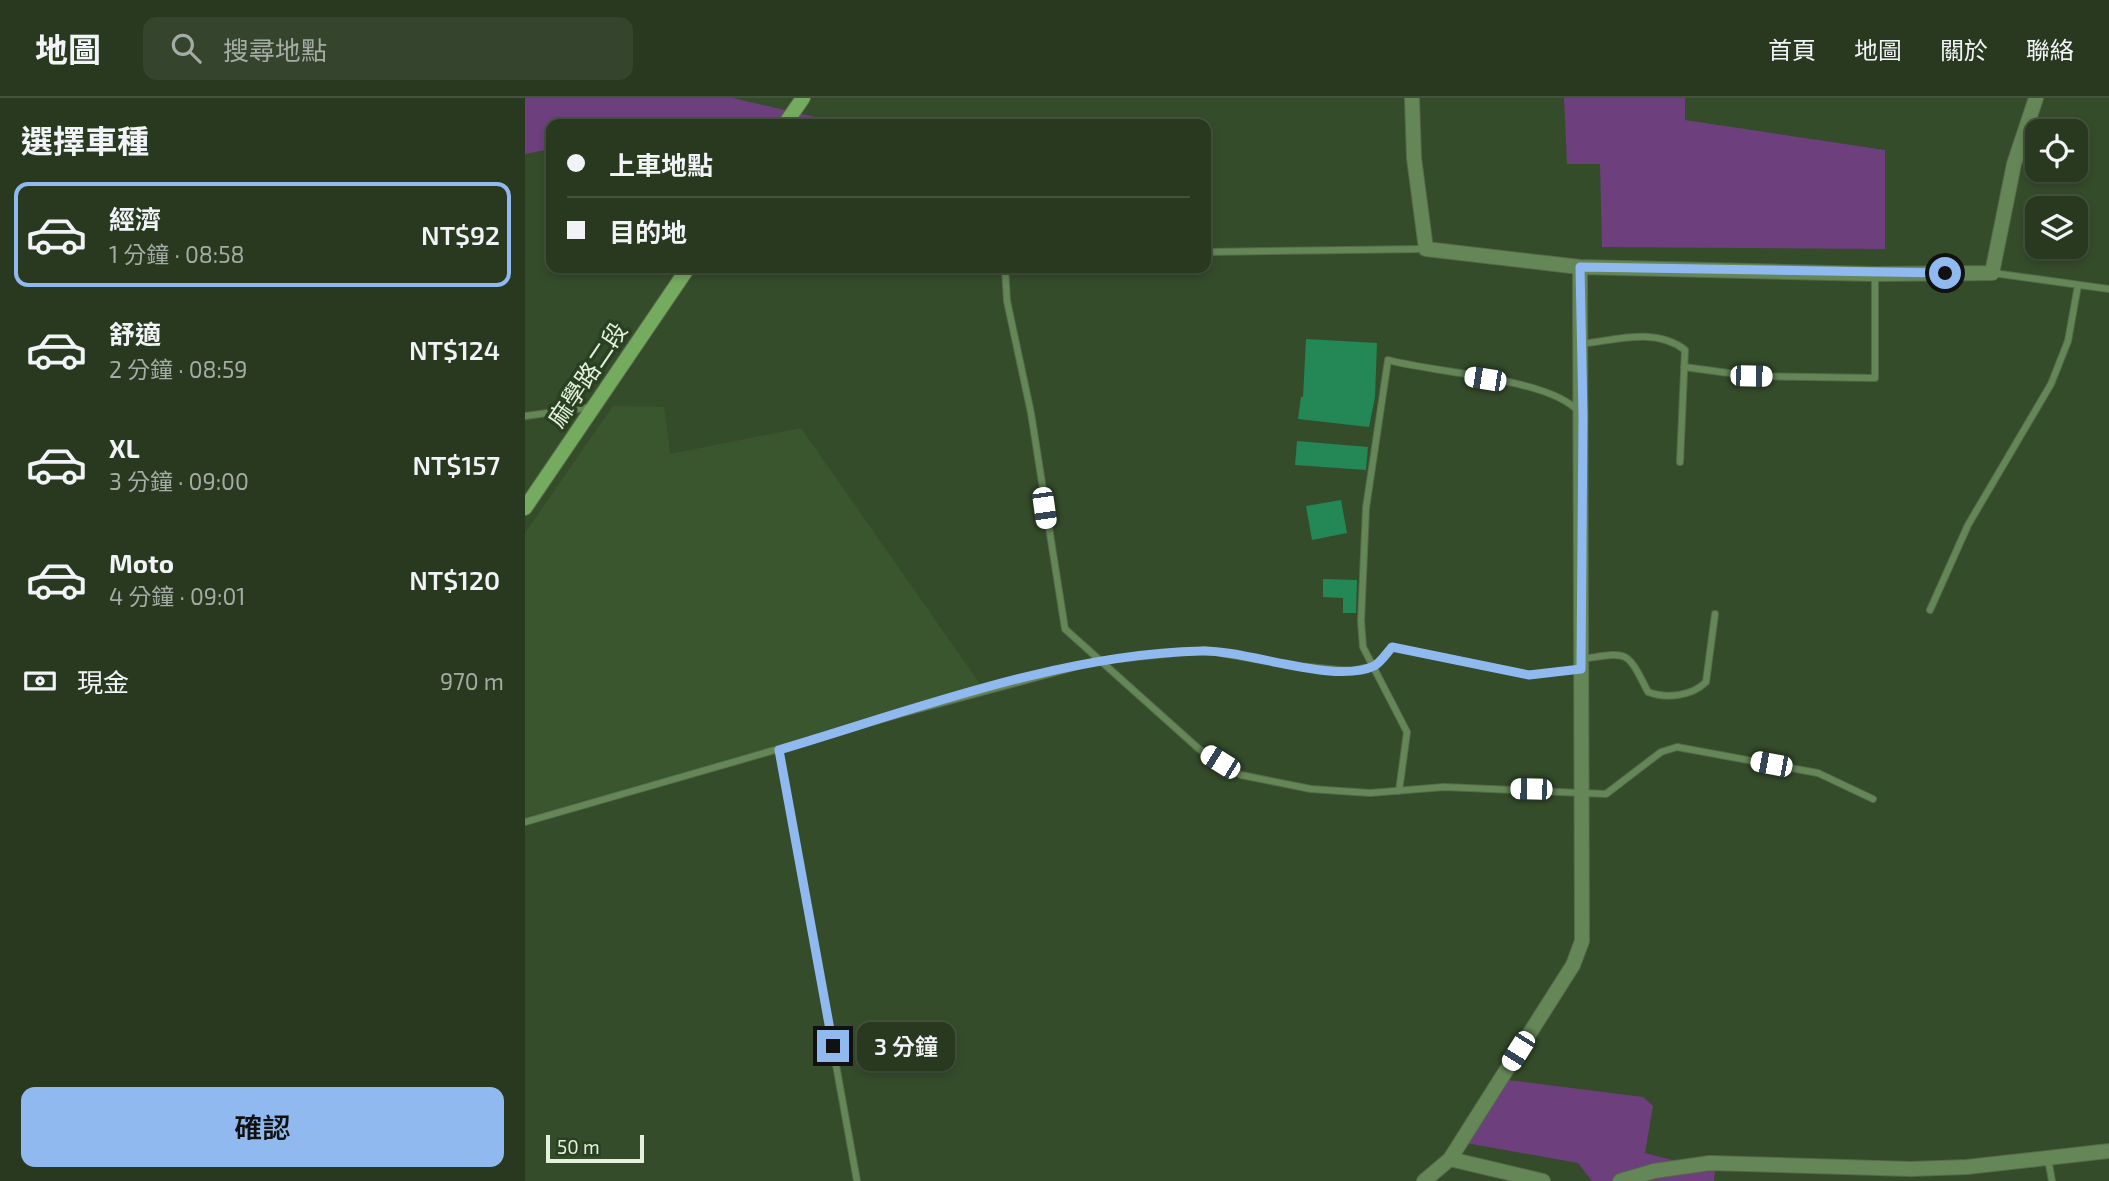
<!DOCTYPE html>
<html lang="zh-TW">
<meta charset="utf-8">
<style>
body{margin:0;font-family:"Exo 2","Noto Sans TC",sans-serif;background:#34442d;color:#f1f3f6;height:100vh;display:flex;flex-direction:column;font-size:26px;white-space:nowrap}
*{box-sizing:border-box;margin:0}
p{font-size:23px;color:#a5aca5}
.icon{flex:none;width:38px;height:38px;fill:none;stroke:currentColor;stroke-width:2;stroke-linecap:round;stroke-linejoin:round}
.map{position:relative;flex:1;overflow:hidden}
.panel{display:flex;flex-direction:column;background:#283920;width:525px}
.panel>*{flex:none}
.top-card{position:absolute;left:21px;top:21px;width:665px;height:154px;border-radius:14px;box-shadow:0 4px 10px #0003,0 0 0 2px #44533e;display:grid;align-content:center;height:154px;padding:0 21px;background:#283920}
.buttons{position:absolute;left:1500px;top:21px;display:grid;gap:14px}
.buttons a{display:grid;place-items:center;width:63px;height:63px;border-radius:14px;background:#283920;box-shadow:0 4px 10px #0003,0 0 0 2px #44533e;font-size:35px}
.scale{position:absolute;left:21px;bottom:18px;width:98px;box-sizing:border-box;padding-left:7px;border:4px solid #e3f1dd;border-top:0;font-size:19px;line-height:24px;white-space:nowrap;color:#e3f1dd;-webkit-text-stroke:5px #2a4121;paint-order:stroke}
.end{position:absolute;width:32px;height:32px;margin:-16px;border:9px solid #90b9f0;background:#111;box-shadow:0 0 0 4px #111}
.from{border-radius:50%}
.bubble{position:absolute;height:49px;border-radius:14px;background:#283920;box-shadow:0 4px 10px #0003,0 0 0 2px #44533e;font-size:23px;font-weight:600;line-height:49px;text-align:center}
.car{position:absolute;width:21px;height:42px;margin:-21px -10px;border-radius:9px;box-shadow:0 0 5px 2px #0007;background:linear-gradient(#fff 24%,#345 0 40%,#fff 0 76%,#345 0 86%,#fff 0)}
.top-card b{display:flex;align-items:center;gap:24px;height:66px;font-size:26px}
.top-card b+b{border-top:2px solid #44533e}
.top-card i{width:18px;height:18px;background:#f1f3f6}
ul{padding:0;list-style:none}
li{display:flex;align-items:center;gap:21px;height:105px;margin:0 14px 10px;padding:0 7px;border:4px solid transparent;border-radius:14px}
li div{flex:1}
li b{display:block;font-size:26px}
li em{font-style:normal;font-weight:600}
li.selected{border-color:#90b9f0}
li>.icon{width:63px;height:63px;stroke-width:1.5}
h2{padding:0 21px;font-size:32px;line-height:84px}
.pay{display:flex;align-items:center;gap:18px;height:77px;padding:0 21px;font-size:26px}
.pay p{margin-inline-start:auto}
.cta{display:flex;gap:14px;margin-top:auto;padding:14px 21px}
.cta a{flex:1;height:80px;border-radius:14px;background:#90b9f0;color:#111;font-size:28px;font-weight:600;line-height:80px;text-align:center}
header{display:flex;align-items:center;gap:42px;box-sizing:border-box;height:98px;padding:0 35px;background:#283920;border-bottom:2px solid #44533e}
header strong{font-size:33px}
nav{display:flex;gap:38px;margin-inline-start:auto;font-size:24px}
.search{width:490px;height:63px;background:#34442d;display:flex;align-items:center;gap:18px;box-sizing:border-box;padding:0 24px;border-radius:14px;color:#a5aca5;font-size:26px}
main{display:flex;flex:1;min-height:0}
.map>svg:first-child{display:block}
</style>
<header>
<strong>地圖</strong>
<div class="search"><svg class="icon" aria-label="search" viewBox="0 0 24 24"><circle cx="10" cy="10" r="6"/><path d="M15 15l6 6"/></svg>搜尋地點</div>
<nav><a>首頁</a><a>地圖</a><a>關於</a><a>聯絡</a></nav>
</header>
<main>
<section class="panel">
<h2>選擇車種</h2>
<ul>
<li class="selected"><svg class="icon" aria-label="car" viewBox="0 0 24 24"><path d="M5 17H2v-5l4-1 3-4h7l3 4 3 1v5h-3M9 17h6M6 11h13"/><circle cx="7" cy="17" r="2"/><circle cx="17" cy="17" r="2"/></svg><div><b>經濟</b><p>1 分鐘 · 08:58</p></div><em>NT$92</em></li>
<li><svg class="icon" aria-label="car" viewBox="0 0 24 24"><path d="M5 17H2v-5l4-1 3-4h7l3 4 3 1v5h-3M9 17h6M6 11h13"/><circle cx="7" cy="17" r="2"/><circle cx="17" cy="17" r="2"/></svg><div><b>舒適</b><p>2 分鐘 · 08:59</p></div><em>NT$124</em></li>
<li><svg class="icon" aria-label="car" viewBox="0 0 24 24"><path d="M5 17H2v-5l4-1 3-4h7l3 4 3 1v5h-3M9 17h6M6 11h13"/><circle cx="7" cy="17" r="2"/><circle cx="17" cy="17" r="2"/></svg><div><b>XL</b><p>3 分鐘 · 09:00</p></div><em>NT$157</em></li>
<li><svg class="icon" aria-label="car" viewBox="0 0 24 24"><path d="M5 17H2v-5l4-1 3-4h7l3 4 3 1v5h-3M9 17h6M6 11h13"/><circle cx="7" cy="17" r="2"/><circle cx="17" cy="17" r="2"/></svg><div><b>Moto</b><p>4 分鐘 · 09:01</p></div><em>NT$120</em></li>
</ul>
<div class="pay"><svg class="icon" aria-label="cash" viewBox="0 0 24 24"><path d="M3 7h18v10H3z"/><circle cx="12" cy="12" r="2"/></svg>現金<p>970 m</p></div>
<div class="cta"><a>確認</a></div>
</section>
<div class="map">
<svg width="1584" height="1083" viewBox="0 0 1584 1083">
<rect width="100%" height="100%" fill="#354c2b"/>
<!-- built -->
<path fill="#3a562f" d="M88,308L139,309L145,356L276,330L457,589L0,719V435Z"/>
<!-- green -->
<path fill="#6d3f7d" d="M0,0H208L290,19L285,26H26V51L0,56Z
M1039,0H1160V22L1360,52V151L1077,149L1075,66H1042Z
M983,982L1118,999L1128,1008L1120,1055L1190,1073L1189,1083H1067L1053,1065L941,1045Z"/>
<!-- building -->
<path fill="#238756" d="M781,241L852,245L850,299L844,329L773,321L776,299H778Z
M772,343L843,349L841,372L770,367Z
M816,402L822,435L787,442L781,408Z
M798,481L832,482L831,515H818V500L798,499Z"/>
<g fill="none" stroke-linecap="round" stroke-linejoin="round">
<!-- service casing -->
<g stroke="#546a4b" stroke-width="8">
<path id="service" d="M681,154L899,151
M480,170L482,203L506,315L540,531L674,651L716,677L786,691L845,695L919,689L1081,696L1136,654L1152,649L1293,675L1348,701
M1468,175L1584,191
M1056,246C1090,242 1131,229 1160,252L1155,364
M1159,269L1226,278L1350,280V176
M0,318L67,309
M1405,512L1443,427L1526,286L1543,243L1553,187
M1057,561C1104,554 1101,551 1123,594C1142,601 1167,598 1181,584L1190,516
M254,652L332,1083
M874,693L882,634L838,549L836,523L841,410L863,262C910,275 1025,280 1054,314
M0,724L375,616L572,563L679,552L762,567L826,573L850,568L867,549L1005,577L1056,571
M1523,1061L1527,1083"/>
</g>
<!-- tertiary casing -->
<g stroke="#546a4b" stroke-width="16">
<path id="tertiary" d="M887,0L889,60L901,151L1055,169
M925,1061L1018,1083
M899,1083L925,1061L1048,867L1057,843L1055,169L1350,176L1467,175L1489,66L1511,0
M1095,1083L1129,1073L1185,1065L1386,1071L1442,1069L1584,1053"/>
</g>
<!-- secondary casing -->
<g stroke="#546a4b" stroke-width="16">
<path id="secondary" d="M260,26L278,0
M0,410L163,170"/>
</g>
<!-- service -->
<use href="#service" stroke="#658757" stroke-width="6"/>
<!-- tertiary -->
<use href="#tertiary" stroke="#658757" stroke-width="14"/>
<!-- secondary -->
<use href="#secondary" stroke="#75ab5f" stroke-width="14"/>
</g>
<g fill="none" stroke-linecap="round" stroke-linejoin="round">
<!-- route -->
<path stroke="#90b9f0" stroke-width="9" d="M308,948L254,652C388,612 536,556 676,553C719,551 810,587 849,568C855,565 862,555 867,549L1004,577L1056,571L1058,318L1055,169L1420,175"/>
</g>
<g text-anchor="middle" stroke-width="7" stroke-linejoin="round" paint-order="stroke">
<!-- street labels -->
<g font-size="24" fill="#e3f1dd" stroke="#2a4121">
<text transform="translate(63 277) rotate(-56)" y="8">麻學路二段</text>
</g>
</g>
</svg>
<div class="buttons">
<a><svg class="icon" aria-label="locate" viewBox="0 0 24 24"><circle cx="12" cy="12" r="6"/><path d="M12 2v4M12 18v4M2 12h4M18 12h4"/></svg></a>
<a><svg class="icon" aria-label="layers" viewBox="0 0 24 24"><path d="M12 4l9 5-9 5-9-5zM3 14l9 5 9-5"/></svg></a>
</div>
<div class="scale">50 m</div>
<i class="end from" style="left:1420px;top:175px"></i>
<i class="end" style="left:308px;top:948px"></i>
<div class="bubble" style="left:332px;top:924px;width:98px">3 分鐘</div>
<i class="car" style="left:1226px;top:278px;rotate:91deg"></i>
<i class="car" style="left:960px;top:281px;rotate:279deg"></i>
<i class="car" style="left:519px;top:410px;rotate:172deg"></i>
<i class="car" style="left:695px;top:664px;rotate:302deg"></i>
<i class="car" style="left:1246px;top:666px;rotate:281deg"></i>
<i class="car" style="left:1006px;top:691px;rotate:271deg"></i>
<i class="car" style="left:993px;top:953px;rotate:212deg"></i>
<div class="top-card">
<b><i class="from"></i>上車地點</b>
<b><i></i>目的地</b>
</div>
</div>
</main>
